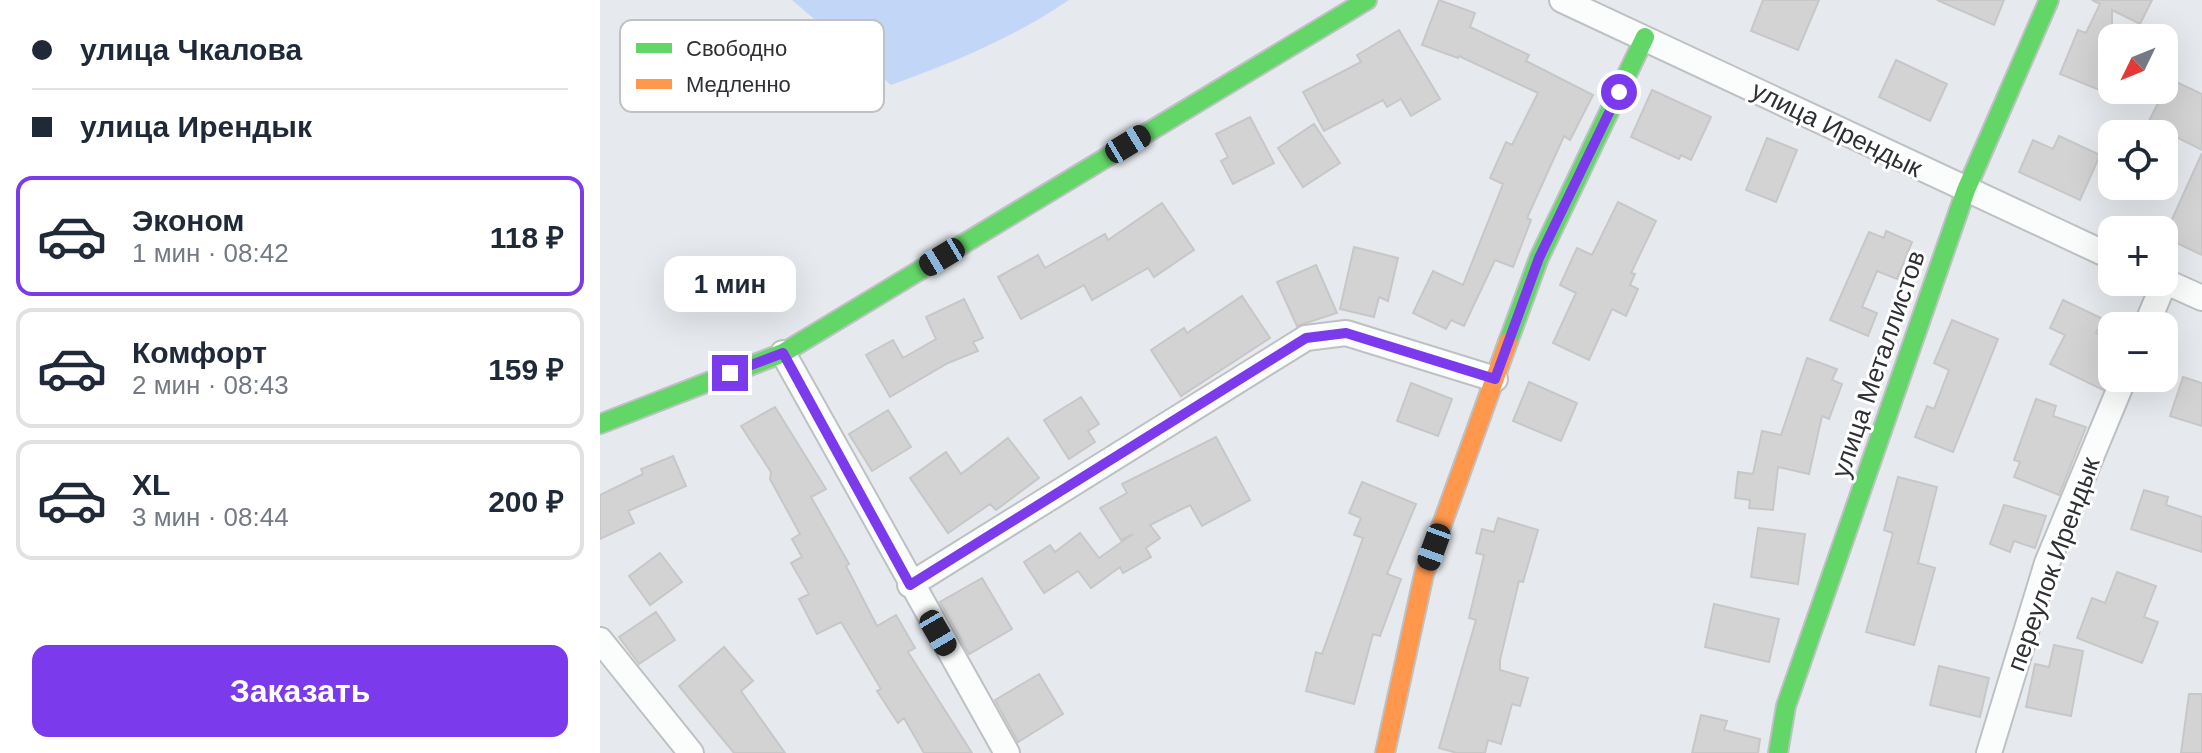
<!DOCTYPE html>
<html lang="ru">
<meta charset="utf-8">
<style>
body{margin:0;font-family:Helvetica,sans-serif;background:#f6f6f7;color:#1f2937;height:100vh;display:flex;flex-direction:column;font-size:30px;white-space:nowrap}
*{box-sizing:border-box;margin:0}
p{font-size:26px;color:#747a83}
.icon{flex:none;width:44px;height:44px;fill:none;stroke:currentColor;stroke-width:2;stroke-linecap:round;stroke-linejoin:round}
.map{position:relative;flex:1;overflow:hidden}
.drawer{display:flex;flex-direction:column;background:#fff;width:600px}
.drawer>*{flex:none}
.top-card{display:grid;align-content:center;height:176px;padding:0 32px;background:#fff}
.needle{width:52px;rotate:227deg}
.fabs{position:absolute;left:1498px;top:24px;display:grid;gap:16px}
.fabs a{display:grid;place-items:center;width:80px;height:80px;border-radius:16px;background:#fff;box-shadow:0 8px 32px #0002;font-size:40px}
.end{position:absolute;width:36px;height:36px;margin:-18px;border:10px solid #7c3aed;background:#fff;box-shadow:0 0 0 4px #fff}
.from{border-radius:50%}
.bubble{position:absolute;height:56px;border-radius:16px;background:#fff;box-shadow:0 8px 32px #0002;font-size:26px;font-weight:800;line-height:56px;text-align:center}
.car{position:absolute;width:24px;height:48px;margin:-24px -12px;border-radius:10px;box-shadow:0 0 6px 2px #0007;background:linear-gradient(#222 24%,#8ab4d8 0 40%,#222 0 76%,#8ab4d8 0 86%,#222 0)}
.top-card b{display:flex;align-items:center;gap:28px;height:76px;font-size:30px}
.top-card b+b{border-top:2px solid #e0e1e3}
.top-card i{width:20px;height:20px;background:#1f2937}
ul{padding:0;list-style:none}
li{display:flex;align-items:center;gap:24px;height:120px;margin:0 16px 12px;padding:0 16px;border:4px solid #e0e1e3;border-radius:16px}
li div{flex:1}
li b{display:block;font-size:30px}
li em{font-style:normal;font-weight:800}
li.on{border-color:#7c3aed}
li>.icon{width:72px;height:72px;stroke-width:1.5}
.primary-button{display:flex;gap:16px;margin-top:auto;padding:16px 32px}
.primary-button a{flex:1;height:92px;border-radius:16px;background:#7c3aed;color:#fff;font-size:32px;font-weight:800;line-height:92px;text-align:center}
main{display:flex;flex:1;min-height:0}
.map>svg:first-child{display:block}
</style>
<main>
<section class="drawer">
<div class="top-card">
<b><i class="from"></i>улица Чкалова</b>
<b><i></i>улица Ирендык</b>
</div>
<ul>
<li class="on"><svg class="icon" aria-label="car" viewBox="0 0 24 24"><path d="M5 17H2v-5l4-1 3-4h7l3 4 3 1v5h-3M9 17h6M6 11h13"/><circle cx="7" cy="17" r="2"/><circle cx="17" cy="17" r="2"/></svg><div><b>Эконом</b><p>1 мин · 08:42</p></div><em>118 ₽</em></li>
<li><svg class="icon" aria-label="car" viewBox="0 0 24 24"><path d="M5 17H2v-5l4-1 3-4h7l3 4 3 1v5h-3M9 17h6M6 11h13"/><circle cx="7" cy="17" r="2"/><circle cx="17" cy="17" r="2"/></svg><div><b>Комфорт</b><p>2 мин · 08:43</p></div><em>159 ₽</em></li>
<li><svg class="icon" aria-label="car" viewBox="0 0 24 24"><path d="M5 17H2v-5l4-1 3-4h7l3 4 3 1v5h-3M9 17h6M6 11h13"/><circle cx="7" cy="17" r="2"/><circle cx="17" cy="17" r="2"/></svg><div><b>XL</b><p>3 мин · 08:44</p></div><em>200 ₽</em></li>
</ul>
<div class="primary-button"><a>Заказать</a></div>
</section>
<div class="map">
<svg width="1602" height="753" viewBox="0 0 1602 753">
<rect width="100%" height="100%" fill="#e6eaee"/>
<!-- water -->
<path fill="#c2d7f7" d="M192,0H469C413,38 354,62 291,85Z"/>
<!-- building -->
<path fill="#d3d3d4" stroke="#c7c7c8" stroke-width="2" d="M839,0L875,13L870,27L929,55L926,61L993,95L970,140L964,136L927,218L931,220L913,267L895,260L864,326L851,320L846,329L813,313L833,271L863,285L903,184L890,178L906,142L912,145L938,93L859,56L858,58L822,45Z
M1163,0H1219L1198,50L1151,31Z
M1337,0H1404L1394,25Z
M1492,0H1552L1540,24L1512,10V81L1507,93L1460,74L1478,30L1486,33L1500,4Z
M799,30L840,99L811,116L801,99L787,107L783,100L724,131L703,92L761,62L757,55Z
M1296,60L1347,84L1330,121L1279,97Z
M1570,79L1602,94V150L1548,123Z
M1052,90L1111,117L1091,160L1081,155L1079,159L1031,137Z
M650,117L674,163L633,184L621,161L628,157L616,134Z
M714,124L740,163L703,187L678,148Z
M1459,136L1500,155L1480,200L1419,172L1433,140L1453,149Z
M1167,138L1197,150L1176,202L1146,190Z
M1602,153V255L1564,237Z
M1018,202L1056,221L1031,273L1035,274L1030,285L1038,289L1026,316L1012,309L989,360L953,343L976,293L960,285L977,248L992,255Z
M562,203L594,250L554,277L548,268L492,300L484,285L421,319L398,277L438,255L445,268L505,234L508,240Z
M1286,231L1312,242L1297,279L1277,271L1262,307L1277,313L1268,336L1230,320L1269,232L1284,238Z
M754,247L798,258L788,301L779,297L774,317L740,309Z
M716,265L737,313L697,326L677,282Z
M642,296L670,338L581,396L551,350L584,328L587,333Z
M364,299L383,338L373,342L378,351L348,363L290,397L266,355L293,340L303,358L336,339L326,317Z
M1463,300L1503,319L1496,333L1512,341V370L1503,390L1450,364L1465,335L1450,328Z
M1352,320L1398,339L1353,452L1315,437L1327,406L1334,409L1349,370L1334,363Z
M1207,358L1237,369L1232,380L1242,384L1229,419L1222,416L1209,474L1178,467L1173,510L1149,508L1150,500L1135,498L1138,472L1153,474L1162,431L1181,435Z
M1583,377L1602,383V426L1570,416Z
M929,382L977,403L961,441L913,421Z
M811,383L852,399L838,436L797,421Z
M481,397L499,424L488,431L495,442L469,459L444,420Z
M1436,399L1456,406L1453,416L1486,427L1459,495L1414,477L1420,462L1414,460Z
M175,407L226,489L211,497L249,564L246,566L277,626L296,615L315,648L308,652L372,753H324L304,718L298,723L277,691L281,689L241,622L217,634L199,599L209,594L191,563L202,557L192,539L200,534L170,479L171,472L141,426Z
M288,410L311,447L272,471L249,434Z
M616,437L650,500L602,526L590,505L550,525L560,538L546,548L551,557L523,573L520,567L491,588L478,571L444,593L424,562L450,545L455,552L480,533L499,558L533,534L521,540L500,508L527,493L522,484Z
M408,438L439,478L396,510L390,504L348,533L310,478L346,452L361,474Z
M73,456L86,486L28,511L34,523L0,539V495L43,474L41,469Z
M1298,477L1337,487L1318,563L1335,568L1314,645L1266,632L1293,533L1284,530Z
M762,482L816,504L787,574L801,579L780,636L773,634L754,704L706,691L716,652L722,654L763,538L754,535L761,518L749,513Z
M1544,490L1568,497L1566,505L1602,517V552L1531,529Z
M1404,505L1446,516L1435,548L1414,541L1410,552L1390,544Z
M898,518L938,530L923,582L919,581L900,660V670L928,678L920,706L912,704L901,744L888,740L885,753H857L839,748L876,620L869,618L884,555L876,553L882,529L894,532Z
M1158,528L1205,534L1198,584L1151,577Z
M60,553L82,582L50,605L29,576Z
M1517,572L1556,586L1544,617L1558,622L1542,663L1477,638L1492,598L1505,603Z
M382,578L412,629L369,654L340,602Z
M1114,604L1179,619L1169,662L1105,647Z
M56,612L75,640L39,664L19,637Z
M1454,645L1483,651L1471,716L1426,707L1435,664L1449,667Z
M124,647L153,681L141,691L185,753H134L79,686Z
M1339,666L1389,678L1380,717L1330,705Z
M439,674L463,714L418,742L395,700Z
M1589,694H1602V753H1581Z
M1101,715L1127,721L1124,730L1160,739L1158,753H1092Z"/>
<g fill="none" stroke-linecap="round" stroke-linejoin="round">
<!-- street casing -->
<g stroke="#bec1c4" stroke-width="28">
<path id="street" d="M962,0L1512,257
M1564,281L1602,298
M1546,326L1565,281
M183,353L407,753
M310,585L706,338L746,333L895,379
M0,640L91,753
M1389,753L1447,563L1524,378"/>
</g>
<!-- fast casing -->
<g stroke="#bec1c4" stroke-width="22">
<path id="fast" d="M908,342L939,258L1045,37
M0,424L183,353L767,0
M1178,753L1186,706L1366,190L1449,0"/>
</g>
<!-- slow casing -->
<g stroke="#bec1c4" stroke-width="22">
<path id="slow" d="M785,753L824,574L908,342"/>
</g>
<!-- street -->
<use href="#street" stroke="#fbfcfc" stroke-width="24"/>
<!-- fast -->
<use href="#fast" stroke="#63d668" stroke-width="18"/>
<!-- slow -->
<use href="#slow" stroke="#ff974d" stroke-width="18"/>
</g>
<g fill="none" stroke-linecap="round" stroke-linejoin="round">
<!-- route -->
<path stroke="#7c3aed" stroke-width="10" d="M130,373L183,353L310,585L706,338L746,333L895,379L939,258L1019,92"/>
</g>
<g text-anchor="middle" stroke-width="6" stroke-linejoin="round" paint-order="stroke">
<!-- street labels -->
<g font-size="26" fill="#2e3033" stroke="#fff">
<text transform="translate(1237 129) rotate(26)" y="9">улица Ирендык</text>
<text transform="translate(1278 364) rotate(-71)" y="9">улица Металлистов</text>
<text transform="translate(1453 564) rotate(-70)" y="9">переулок Ирендык</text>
</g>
</g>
<!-- legend -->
<rect x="20" y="20" width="264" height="92" rx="12" fill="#fff" stroke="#c0c1c2" stroke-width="2"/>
<rect x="36" y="43" width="36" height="10" fill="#63d668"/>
<rect x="36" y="79" width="36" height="10" fill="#ff974d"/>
<g font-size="22" fill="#2e3033">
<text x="86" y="56">Свободно</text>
<text x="86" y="92">Медленно</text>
</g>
</svg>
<div class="fabs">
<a><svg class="needle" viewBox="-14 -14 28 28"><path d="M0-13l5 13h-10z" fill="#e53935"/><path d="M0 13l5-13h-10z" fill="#747a83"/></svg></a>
<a><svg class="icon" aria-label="locate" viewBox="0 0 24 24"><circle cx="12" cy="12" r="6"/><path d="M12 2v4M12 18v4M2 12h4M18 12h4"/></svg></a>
<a>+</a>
<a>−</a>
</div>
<i class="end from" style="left:1019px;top:92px"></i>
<i class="end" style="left:130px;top:373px"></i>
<div class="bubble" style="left:64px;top:256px;width:132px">1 мин</div>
<i class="car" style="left:528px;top:144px;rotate:59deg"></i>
<i class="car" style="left:342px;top:257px;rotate:239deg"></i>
<i class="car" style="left:834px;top:547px;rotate:200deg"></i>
<i class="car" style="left:338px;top:633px;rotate:150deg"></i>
</div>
</main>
